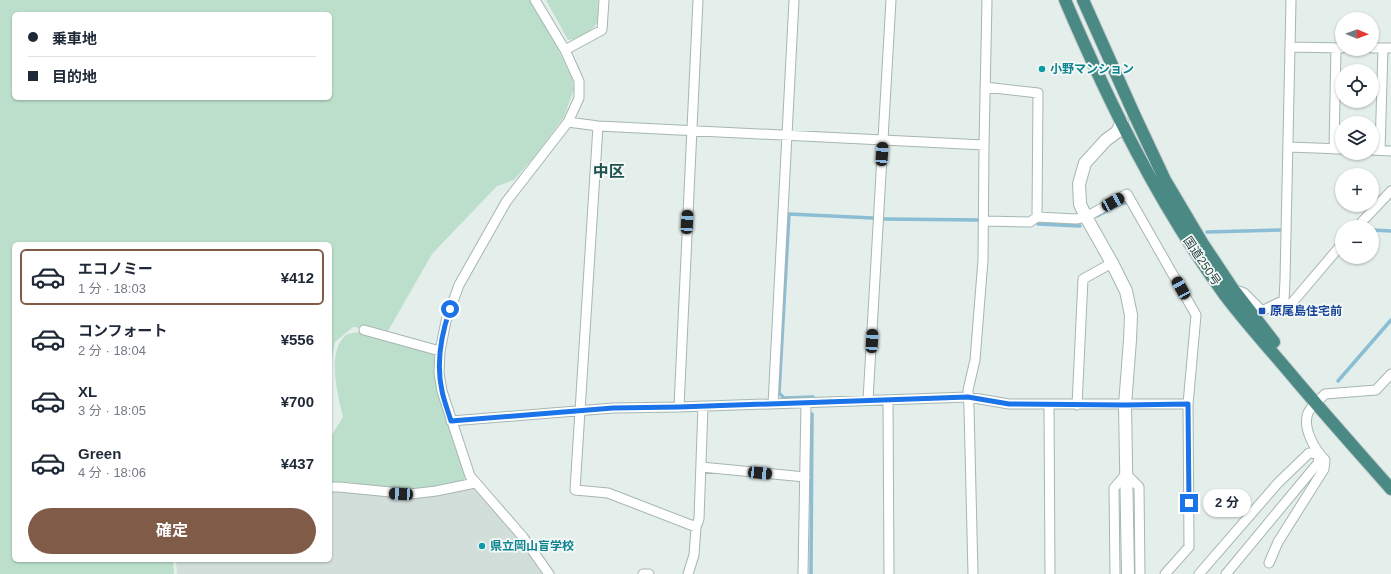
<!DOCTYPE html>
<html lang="ja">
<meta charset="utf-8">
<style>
body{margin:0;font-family:Helvetica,"Noto Sans JP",sans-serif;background:#f2f2f3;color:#1f2937;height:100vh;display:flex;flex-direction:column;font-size:15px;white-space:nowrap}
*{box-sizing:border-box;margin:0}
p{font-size:13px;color:#747a83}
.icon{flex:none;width:22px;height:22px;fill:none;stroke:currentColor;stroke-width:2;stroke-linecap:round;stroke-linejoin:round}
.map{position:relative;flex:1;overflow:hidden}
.side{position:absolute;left:12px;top:242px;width:320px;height:320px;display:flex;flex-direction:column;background:#fff;border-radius:6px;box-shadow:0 1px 3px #0004}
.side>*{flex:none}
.guide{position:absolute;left:12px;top:12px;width:320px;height:88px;border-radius:6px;box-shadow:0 1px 3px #0004;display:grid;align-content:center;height:88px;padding:0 16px;background:#fff}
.needle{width:26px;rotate:91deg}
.controls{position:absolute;left:1335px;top:12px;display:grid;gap:8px}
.controls a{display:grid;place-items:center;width:44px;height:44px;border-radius:50%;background:#fff;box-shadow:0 1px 3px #0004;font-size:20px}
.end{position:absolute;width:18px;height:18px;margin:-9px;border:5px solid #1a73e8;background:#fff;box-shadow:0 0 0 2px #fff}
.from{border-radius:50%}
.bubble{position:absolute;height:28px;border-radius:14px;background:#fff;box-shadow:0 1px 3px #0004;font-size:13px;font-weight:700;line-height:28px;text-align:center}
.car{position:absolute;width:12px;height:24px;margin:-12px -6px;border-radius:5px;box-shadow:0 0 3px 1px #0007;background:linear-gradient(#222 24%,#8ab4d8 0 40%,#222 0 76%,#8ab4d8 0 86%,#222 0)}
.guide b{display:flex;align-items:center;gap:14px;height:38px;font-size:15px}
.guide b+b{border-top:1px solid #e0e1e3}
.guide i{width:10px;height:10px;background:#1f2937}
ul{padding:7px 0 0;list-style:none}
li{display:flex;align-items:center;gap:12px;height:56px;margin:0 8px 6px;padding:0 8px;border:2px solid transparent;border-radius:6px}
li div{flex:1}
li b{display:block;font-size:15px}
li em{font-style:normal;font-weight:700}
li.selected{border-color:#805b47}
li>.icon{width:36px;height:36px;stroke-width:1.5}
.action{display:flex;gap:8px;margin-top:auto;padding:8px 16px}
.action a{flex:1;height:46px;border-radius:24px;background:#805b47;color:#fff;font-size:16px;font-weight:700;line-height:46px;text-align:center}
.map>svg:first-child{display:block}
</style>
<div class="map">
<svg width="1391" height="574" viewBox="0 0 1391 574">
<rect width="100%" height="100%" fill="#e4eeeb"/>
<!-- built -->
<path fill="#d2deda" d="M474,488L528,550L546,574H177L176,560H330V492H341L405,498H418Z"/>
<!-- green -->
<path fill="#bcdfcb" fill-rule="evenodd" d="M0,0H530L555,43L573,81L574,89L564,117L534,157L514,180L497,186L432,254L388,331L353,327L335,342L330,371V244H14V560H173L174,574H0ZM14,14H330V98H14Z
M546,0H598C597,7 599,16 597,22C594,31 576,40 568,40Z
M361,332L436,352L467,475L461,483L415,492L389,490L349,482L330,483V438L343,417C338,396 326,351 346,335C350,333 357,332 361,332Z"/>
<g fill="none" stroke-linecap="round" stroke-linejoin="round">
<!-- stream -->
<path stroke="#8bbed4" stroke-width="3.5" d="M1097,216L1122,203H1129V204
M883,219L980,220
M1038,224L1080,226
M1372,230L1391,231
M1207,232L1281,230
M1338,381L1391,320
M813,399V397L784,398L779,393L789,214L873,218
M811,574L812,414"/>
<!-- minor casing -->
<g stroke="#a6b6b3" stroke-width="11">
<path id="minor" d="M535,0L565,50L579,81V98L568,122L506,202L459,285L446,321L440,351L439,373L442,391L470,476L523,537L549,574
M1290,47L1342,48
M1372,48H1391
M565,50L602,30L604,0
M985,87L1038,93L1037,217L1076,219L1086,217L1127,194L1196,315L1188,404L1189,547L1165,574
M568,122L598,126L984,145
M598,126L575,490L608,493L696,527
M1288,147L1342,149
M1334,149L1336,48
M1372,150L1391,151
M1380,150L1383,48
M984,221L1030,222L1037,217
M1357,227L1391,191
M1233,289L1244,293L1262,311
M1277,307L1291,304L1342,244
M1262,311L1284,300L1285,280L1291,0
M364,330L440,351
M1321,398L1325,394L1376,390L1391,374
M868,400L891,0
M888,400L889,574
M773,404L794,0
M1049,404L1050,574
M1077,405L1083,279L1112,263
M679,407L698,0
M451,421L613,408L679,407L968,397L1009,404H1188
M701,467L805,477
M330,487H339L411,494L436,491L475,483
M1269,563L1278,542L1324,469L1325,460C1315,450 1302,428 1308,413C1309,410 1313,406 1315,403
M643,574H649
M688,574L694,555L696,527L699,519L703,406
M803,574L806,403
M973,574L969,408L968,390L975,360L983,260L984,145L987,0
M1115,574L1114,488L1126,474L1139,487L1140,574
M1199,574L1278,483L1309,453L1319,454
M1226,574L1318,463L1319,454"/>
</g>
<!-- tertiary casing -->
<g stroke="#a6b6b3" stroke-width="14">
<path id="tertiary" d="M1122,122L1117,132L1106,140L1085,163L1079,184L1080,204L1086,217L1112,263L1126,291L1131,315L1130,340L1125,405L1128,574"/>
</g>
<!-- trunk casing -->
<g stroke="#c1cac9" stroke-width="14">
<path id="trunk" d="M1065,0C1109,103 1158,203 1224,294C1243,319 1264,343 1284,366C1319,408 1355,448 1391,489
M1083,0L1134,114L1165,180L1203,244L1233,289L1274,342"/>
</g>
<!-- minor -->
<use href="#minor" stroke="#fff" stroke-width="9"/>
<!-- tertiary -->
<use href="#tertiary" stroke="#fff" stroke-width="12"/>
<!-- trunk -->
<use href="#trunk" stroke="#4a8984" stroke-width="12"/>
</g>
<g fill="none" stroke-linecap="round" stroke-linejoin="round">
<!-- route -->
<path stroke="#1a73e8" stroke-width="5" d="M450,309C441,335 436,364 442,391C444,401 448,411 451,421L613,408L679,407L968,397L1009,404L1125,405L1188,404L1189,503"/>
</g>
<!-- markers -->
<g fill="#0f9aa8" stroke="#f5faf8" stroke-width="1.5">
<circle cx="1042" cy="69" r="4"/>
<circle cx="482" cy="546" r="4"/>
</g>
<rect fill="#1a4fb4" stroke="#f5faf8" stroke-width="1.5" x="1258" y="307" width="8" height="8" rx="2"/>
<g text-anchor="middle" stroke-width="3.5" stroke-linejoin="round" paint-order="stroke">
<!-- culture labels -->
<g font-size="12" font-weight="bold" fill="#0d838f" stroke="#f5faf8" text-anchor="start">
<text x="1050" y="73">小野マンション</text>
<text x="490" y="550">県立岡山盲学校</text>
</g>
<!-- street labels -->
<g font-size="12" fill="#22403d" stroke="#f5faf8">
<text transform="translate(1202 261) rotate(56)" y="4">国道250号</text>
</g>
<!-- transit labels -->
<g font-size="12" font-weight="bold" fill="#164399" stroke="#f5faf8" text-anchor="start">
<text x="1270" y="315">原尾島住宅前</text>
</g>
<!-- district labels -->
<g font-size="16" font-weight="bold" fill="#1d534e" stroke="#f5faf8">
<text x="609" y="177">中区</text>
</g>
</g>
</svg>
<div class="controls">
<a><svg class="needle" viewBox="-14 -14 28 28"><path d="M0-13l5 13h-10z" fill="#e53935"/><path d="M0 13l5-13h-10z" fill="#747a83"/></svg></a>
<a><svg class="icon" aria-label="locate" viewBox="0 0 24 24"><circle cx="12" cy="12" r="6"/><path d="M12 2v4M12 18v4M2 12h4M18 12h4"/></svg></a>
<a><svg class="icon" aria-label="layers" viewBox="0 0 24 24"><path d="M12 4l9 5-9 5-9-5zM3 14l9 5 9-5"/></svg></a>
<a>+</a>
<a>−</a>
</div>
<i class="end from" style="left:450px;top:309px"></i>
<i class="end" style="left:1189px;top:503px"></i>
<div class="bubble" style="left:1203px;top:489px;width:48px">2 分</div>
<i class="car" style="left:882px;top:154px;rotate:4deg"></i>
<i class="car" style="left:1113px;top:202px;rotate:61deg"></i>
<i class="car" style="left:687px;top:222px;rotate:3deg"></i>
<i class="car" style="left:1181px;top:288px;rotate:331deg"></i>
<i class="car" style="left:872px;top:341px;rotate:3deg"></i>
<i class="car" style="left:760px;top:473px;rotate:95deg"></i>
<i class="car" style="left:401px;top:494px;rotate:273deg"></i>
<div class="guide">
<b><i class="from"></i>乗車地</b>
<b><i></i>目的地</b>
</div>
<section class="side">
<ul>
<li class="selected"><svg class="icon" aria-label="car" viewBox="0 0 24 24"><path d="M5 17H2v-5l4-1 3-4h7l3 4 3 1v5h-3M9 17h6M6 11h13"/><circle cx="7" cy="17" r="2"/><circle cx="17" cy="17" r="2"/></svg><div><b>エコノミー</b><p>1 分 · 18:03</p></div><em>¥412</em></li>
<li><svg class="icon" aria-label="car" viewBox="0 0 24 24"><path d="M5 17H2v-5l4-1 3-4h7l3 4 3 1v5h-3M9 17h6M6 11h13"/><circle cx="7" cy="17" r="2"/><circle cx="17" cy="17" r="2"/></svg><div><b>コンフォート</b><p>2 分 · 18:04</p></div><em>¥556</em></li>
<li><svg class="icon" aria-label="car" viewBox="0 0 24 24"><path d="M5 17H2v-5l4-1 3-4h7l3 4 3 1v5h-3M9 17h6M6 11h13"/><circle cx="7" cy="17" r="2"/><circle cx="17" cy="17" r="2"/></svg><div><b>XL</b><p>3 分 · 18:05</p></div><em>¥700</em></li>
<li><svg class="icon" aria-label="car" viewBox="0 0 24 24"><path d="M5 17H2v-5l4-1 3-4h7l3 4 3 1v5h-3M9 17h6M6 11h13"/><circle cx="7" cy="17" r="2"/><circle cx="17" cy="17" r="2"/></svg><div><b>Green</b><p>4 分 · 18:06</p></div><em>¥437</em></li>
</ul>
<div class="action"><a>確定</a></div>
</section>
</div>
